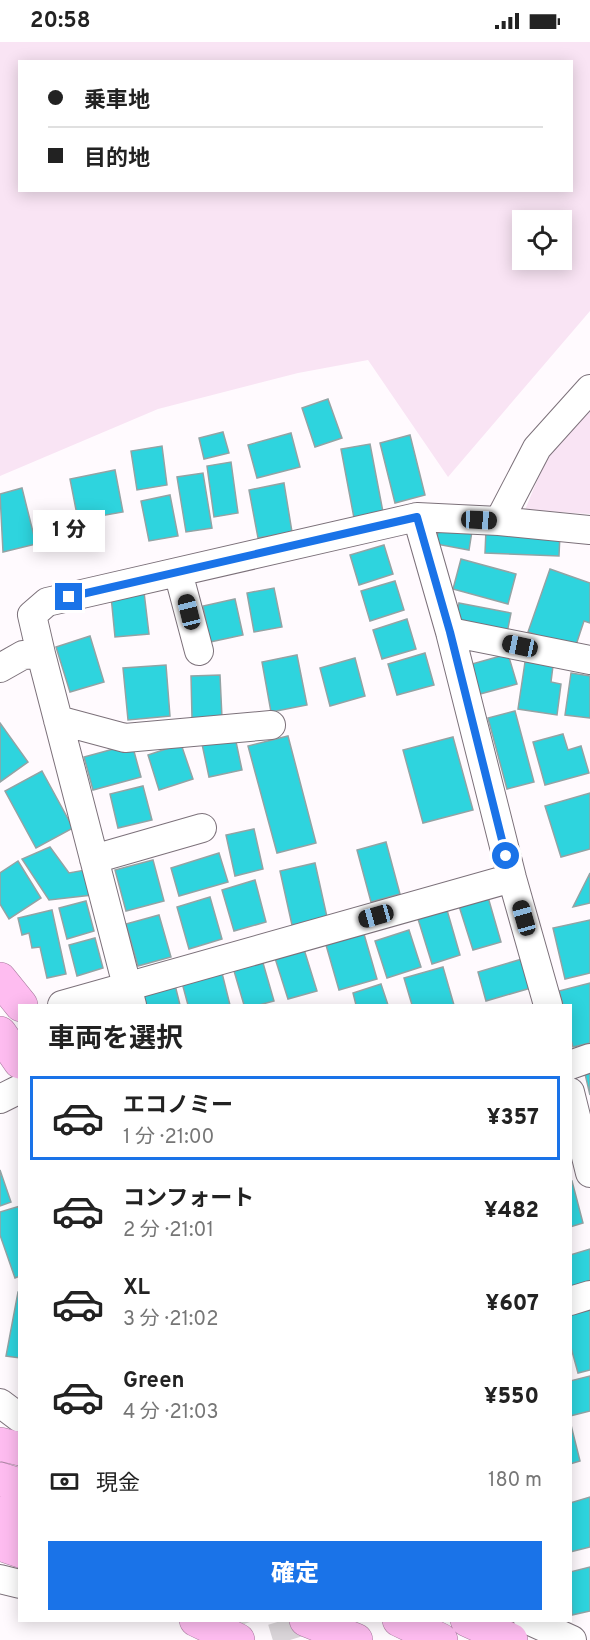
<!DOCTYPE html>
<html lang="ja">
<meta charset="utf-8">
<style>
body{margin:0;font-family:Overpass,"Noto Sans JP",sans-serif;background:#f6f6f6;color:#222;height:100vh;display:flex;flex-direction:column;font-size:22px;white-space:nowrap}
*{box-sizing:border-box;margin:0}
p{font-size:20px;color:#767676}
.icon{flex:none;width:33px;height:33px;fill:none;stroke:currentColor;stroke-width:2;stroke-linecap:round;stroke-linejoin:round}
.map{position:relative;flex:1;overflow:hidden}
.side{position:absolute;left:18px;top:962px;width:554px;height:618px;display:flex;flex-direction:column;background:#fff;border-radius:0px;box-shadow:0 3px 15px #0003}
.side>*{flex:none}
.hud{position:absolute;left:18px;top:18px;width:555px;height:132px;border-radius:0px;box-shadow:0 3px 15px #0003;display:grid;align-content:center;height:132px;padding:0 30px;background:#fff}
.controls{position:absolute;left:512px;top:168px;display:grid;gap:12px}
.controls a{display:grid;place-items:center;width:60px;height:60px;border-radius:0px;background:#fff;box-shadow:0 3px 15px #0003;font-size:30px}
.end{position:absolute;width:27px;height:27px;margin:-14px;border:8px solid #1a73e8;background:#fff;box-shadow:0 0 0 3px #fff}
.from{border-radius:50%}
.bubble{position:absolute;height:42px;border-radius:0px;background:#fff;box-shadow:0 3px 15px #0003;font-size:20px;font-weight:800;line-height:42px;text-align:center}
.car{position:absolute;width:18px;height:36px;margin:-18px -9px;border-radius:8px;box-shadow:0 0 4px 2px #0007;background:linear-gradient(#222 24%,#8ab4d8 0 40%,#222 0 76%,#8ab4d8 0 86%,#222 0)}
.hud b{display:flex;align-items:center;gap:21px;height:57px;font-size:22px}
.hud b+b{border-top:2px solid #e0e0e0}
.hud i{width:15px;height:15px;background:#222}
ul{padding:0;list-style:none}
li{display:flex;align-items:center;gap:18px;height:84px;margin:0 12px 9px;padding:0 18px;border:3px solid transparent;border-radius:0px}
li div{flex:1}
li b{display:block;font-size:22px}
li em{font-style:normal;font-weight:800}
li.active{border-color:#1a73e8}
li>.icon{width:54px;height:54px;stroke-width:1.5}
h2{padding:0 30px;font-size:27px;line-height:72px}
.pay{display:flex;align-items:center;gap:15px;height:66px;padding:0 30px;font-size:22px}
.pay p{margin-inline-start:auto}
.primary-button{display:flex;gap:12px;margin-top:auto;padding:12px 30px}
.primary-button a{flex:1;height:69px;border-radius:0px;background:#1a73e8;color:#fff;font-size:24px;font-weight:800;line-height:69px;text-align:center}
.status{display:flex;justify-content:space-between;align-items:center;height:42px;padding:0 30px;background:#fff;direction:ltr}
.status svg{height:16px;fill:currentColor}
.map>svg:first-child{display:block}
</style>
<div class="status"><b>20:58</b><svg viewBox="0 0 49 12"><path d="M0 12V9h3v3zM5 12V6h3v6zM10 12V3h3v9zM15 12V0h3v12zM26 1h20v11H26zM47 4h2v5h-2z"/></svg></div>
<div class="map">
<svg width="590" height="1598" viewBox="0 0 590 1598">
<rect width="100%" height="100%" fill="#fffafe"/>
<!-- green -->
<path fill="#f9e4f4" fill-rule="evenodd" d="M0,0H590V269L448,435L368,318L298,331L158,367L0,434ZM20,20H572V148H20ZM522,178H561V218H522Z
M590,368V472L525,468L547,414Z"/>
<!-- building -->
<path fill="#2ed4de" stroke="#93a3a4" stroke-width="1.5" d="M328,357L342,396L315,405L302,366Z
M223,390L229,411L204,417L199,396Z
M291,391L300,425L257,436L248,403Z
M410,393L425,453L395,461L380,401Z
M370,402L383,470L354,476L341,407Z
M162,404L167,443L137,448L131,409Z
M231,420L238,471L214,475L207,424Z
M115,428L123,470L78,478L70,437Z
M203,431L212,486L186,490L177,435Z
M284,441L292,490L258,496L249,448Z
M22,446L36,502L3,510L0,452Z
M170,453L178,494L149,499L141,459Z
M439,483L472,489L469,508L436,502Z
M486,488L560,492L559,514L485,511Z
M384,503L393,532L359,543L350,513Z
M461,517L516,532L508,562L453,547Z
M550,527L590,541V581L584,579L575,606L528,590Z
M395,539L404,568L370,579L361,549Z
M274,546L282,585L254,590L247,551Z
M144,550L149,592L115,595L111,554Z
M235,557L243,593L210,600L203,564Z
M459,561L511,571L507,591L455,581Z
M407,577L416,607L382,617L373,588Z
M90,594L104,640L70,650L56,605Z
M425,611L434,643L397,653L388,622Z
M508,612L517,642L480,652L472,622Z
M297,613L307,663L271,670L262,620Z
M355,616L365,654L330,664L320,626Z
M525,620L553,624L551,640L561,642L557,673L518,667Z
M166,623L170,674L128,678L123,626Z
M571,631L590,634V676L565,673Z
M220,633L222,676H192L191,634Z
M515,669L534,740L507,747L488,676Z
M0,681L28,720L0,740Z
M563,692L568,708L581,704L589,731L545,743L533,700Z
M288,694L316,801L277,811L248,704Z
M235,695L242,728L209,735L202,702Z
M453,695L473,768L423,781L403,708Z
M132,702L141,735L93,748L84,715Z
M181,702L193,737L159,748L148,713Z
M42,729L73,786L36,806L5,749Z
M143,744L152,778L118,786L110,752Z
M590,751V807L561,815L545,764Z
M254,787L263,827L235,834L226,793Z
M386,800L400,852L371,860L357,808Z
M50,805L69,831L85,828L92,853L49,858L22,817Z
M219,811L228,840L179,854L171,826Z
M153,818L164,859L126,869L115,828Z
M18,819L41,856L9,877L0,862V831Z
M315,821L327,875L292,883L280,829Z
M590,831V861L573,865Z
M255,838L266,880L234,889L222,848Z
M210,855L222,897L189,907L177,865Z
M488,855L501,900L473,908L459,864Z
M86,859L94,889L67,897L59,866Z
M52,868L66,932L47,936L40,905L32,906L29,891L22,893L18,876Z
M447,868L460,913L432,922L418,877Z
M159,873L171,915L138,924L126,882Z
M590,878V931L565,937L553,886Z
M409,888L421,925L387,936L375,899Z
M364,892L377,937L339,948L326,903Z
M95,896L103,926L77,934L69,903Z
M303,904L317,949L288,957L274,913Z
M261,914L274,959L259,963H244L232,922Z
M522,917L531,946L486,959L478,930Z
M443,925L454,963H412L404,936Z
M221,927L230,963H188L181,937Z
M590,941V1001L573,1005L570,994V963H563L559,949Z
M381,942L388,963H356L353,951Z
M175,943L180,963H144L141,952Z
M590,1030V1053L585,1032Z
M0,1128L11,1160L0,1164Z
M572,1139L583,1181L570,1185V1140Z
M20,1164V1234L15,1236L0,1193V1170Z
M590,1207V1241L570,1248V1213Z
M18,1250H20V1316L6,1314Z
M590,1267V1328L578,1331L570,1302V1273Z
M590,1334V1369L570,1374V1339Z
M570,1379L580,1419L570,1422Z
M590,1455V1505L570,1510V1461Z
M590,1525V1569L572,1573L570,1530Z"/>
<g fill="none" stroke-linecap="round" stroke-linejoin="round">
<!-- highway-tunnel -->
<path stroke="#dbd6da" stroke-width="33" stroke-dasharray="33 16" stroke-linecap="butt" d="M246,1578L247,1581
M284,1578L290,1598"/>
<!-- minor casing -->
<g stroke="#7c717a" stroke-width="30">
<path id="minor" d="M417,475L450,590L512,836L548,963
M499,479L537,406L590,347
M178,530L199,609
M450,590L590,618
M41,612L132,963
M0,626L23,613L41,612L32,573L47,560L417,475L499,479L590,488
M58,678L125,696L271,683
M94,817L202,786
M62,963L512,836
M570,1023L590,1016
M570,1050L590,1131
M0,1057L20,1047
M570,1259L590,1253
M0,1361L20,1376
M0,1537L20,1542
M528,1578L572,1598"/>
</g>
<!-- highway casing -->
<g stroke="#ab7ea1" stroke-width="34">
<path id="highway" d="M0,937L21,963
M0,991L20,1020
M0,1402L20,1407
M0,1437L20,1443
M0,1471L20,1476
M0,1502L20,1509
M196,1578L238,1598
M306,1578L356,1598
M399,1578L441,1598
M467,1578L511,1598"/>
</g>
<!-- minor -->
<use href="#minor" stroke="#fff" stroke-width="28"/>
<!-- highway -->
<use href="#highway" stroke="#febcf0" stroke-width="33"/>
</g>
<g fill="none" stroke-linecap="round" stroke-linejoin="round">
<!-- route -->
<path stroke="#1a73e8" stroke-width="8" d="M69,555L417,475L450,590L506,814"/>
</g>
</svg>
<div class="controls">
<a><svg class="icon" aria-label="locate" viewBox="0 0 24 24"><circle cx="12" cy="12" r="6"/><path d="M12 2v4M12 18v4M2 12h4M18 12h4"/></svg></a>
</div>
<i class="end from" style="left:506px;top:814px"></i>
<i class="end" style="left:69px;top:555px"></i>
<div class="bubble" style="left:33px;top:468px;width:72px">1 分</div>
<i class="car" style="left:479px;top:478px;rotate:93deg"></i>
<i class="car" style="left:189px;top:570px;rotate:346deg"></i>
<i class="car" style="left:520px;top:604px;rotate:282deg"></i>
<i class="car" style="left:376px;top:874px;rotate:254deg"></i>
<i class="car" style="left:524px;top:876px;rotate:344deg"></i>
<div class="hud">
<b><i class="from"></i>乗車地</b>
<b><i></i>目的地</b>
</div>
<section class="side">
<h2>車両を選択</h2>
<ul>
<li class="active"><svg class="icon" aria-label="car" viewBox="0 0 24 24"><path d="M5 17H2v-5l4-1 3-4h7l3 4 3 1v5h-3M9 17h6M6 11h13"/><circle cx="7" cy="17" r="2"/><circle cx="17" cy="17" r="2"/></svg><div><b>エコノミー</b><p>1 分 · 21:00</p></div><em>¥357</em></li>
<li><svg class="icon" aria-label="car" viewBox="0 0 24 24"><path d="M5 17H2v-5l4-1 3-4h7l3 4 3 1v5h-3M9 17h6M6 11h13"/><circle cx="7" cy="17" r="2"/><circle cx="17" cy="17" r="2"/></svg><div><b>コンフォート</b><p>2 分 · 21:01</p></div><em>¥482</em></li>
<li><svg class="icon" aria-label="car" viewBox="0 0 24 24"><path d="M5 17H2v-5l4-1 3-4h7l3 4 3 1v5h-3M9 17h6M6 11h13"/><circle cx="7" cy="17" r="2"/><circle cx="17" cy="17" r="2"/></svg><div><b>XL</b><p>3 分 · 21:02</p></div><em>¥607</em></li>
<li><svg class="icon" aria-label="car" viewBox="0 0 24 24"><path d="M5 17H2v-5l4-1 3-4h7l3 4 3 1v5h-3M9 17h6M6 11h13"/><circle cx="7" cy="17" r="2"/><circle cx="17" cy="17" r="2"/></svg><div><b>Green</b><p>4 分 · 21:03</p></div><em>¥550</em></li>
</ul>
<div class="pay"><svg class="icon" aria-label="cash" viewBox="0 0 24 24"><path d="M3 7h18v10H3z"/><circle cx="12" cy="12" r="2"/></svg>現金<p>180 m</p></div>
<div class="primary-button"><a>確定</a></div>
</section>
</div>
